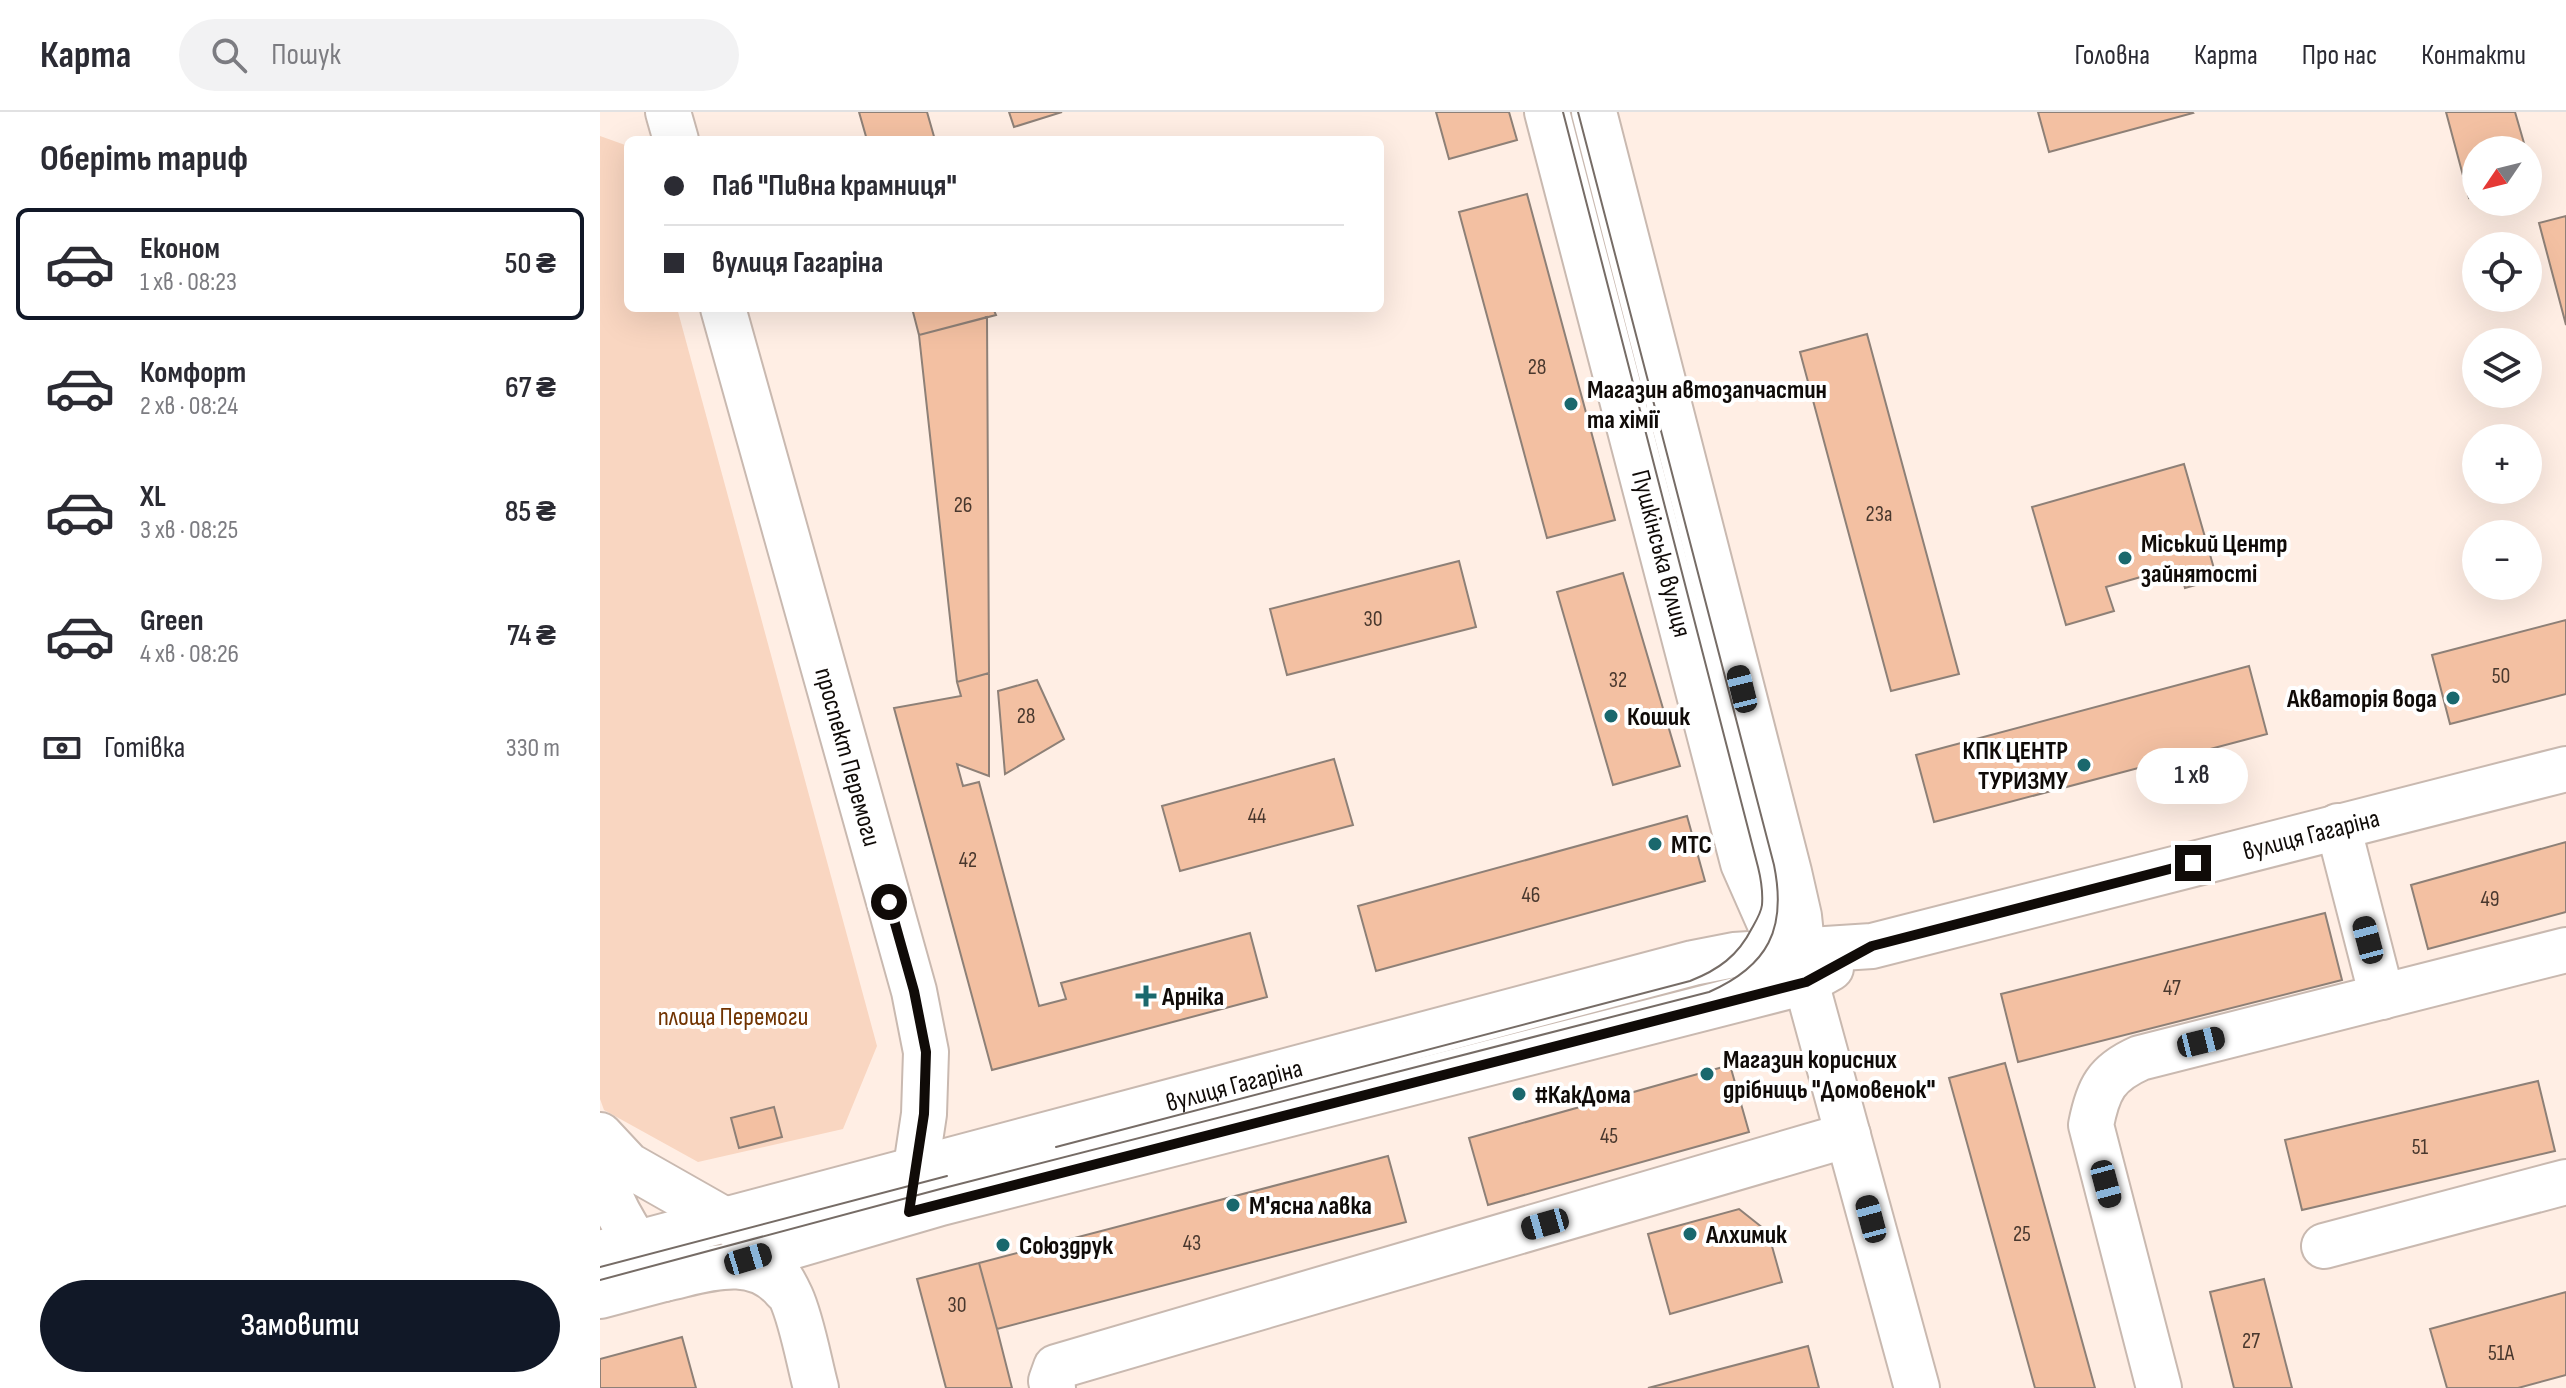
<!DOCTYPE html>
<html lang="uk">
<meta charset="utf-8">
<style>
body{margin:0;font-family:"Sofia Sans Condensed",sans-serif;background:#f2f2f3;color:#2b2b33;height:100vh;display:flex;flex-direction:column;font-size:30px;white-space:nowrap}
*{box-sizing:border-box;margin:0}
p{font-size:26px;color:#7c7c81}
.icon{flex:none;width:44px;height:44px;fill:none;stroke:currentColor;stroke-width:2;stroke-linecap:round;stroke-linejoin:round}
.map{position:relative;flex:1;overflow:hidden}
.sheet{display:flex;flex-direction:column;background:#fff;width:600px}
.sheet>*{flex:none}
.hud{position:absolute;left:24px;top:24px;width:760px;height:176px;border-radius:12px;box-shadow:0 8px 32px #0002;display:grid;align-content:center;height:176px;padding:0 40px;background:#fff}
.needle{width:52px;rotate:235deg}
.tools{position:absolute;left:1862px;top:24px;display:grid;gap:16px}
.tools a{display:grid;place-items:center;width:80px;height:80px;border-radius:50%;background:#fff;box-shadow:0 8px 32px #0002;font-size:40px}
.end{position:absolute;width:36px;height:36px;margin:-18px;border:10px solid #100b08;background:#fff;box-shadow:0 0 0 4px #fff}
.from{border-radius:50%}
.bubble{position:absolute;height:56px;border-radius:28px;background:#fff;box-shadow:0 8px 32px #0002;font-size:26px;font-weight:600;line-height:56px;text-align:center}
.car{position:absolute;width:24px;height:48px;margin:-24px -12px;border-radius:10px;box-shadow:0 0 6px 2px #0007;background:linear-gradient(#222 24%,#8ab4d8 0 40%,#222 0 76%,#8ab4d8 0 86%,#222 0)}
.hud b{display:flex;align-items:center;gap:28px;height:76px;font-size:30px}
.hud b+b{border-top:2px solid #e1e1e2}
.hud i{width:20px;height:20px;background:#2b2b33}
ul{padding:0;list-style:none}
li{display:flex;align-items:center;gap:24px;height:112px;margin:0 16px 12px;padding:0 24px;border:4px solid transparent;border-radius:12px}
li div{flex:1}
li b{display:block;font-size:30px}
li em{font-style:normal;font-weight:600}
li.selected{border-color:#111827}
li>.icon{width:72px;height:72px;stroke-width:1.5}
h2{padding:0 40px;font-size:36px;line-height:96px}
.pay{display:flex;align-items:center;gap:20px;height:88px;padding:0 40px;font-size:30px}
.pay p{margin-inline-start:auto}
.action{display:flex;gap:16px;margin-top:auto;padding:16px 40px}
.action a{flex:1;height:92px;border-radius:48px;background:#111827;color:#fff;font-size:32px;font-weight:600;line-height:92px;text-align:center}
header{display:flex;align-items:center;gap:48px;box-sizing:border-box;height:112px;padding:0 40px;background:#fff;border-bottom:2px solid #e1e1e2}
header strong{font-size:38px}
nav{display:flex;gap:44px;margin-inline-start:auto;font-size:28px}
.search{width:560px;height:72px;background:#f2f2f3;display:flex;align-items:center;gap:20px;box-sizing:border-box;padding:0 28px;border-radius:44px;color:#7c7c81;font-size:30px}
main{display:flex;flex:1;min-height:0}
.map>svg:first-child{display:block}
</style>
<header>
<strong>Карта</strong>
<div class="search"><svg class="icon" aria-label="search" viewBox="0 0 24 24"><circle cx="10" cy="10" r="6"/><path d="M15 15l6 6"/></svg>Пошук</div>
<nav><a>Головна</a><a>Карта</a><a>Про нас</a><a>Контакти</a></nav>
</header>
<main>
<section class="sheet">
<h2>Оберіть тариф</h2>
<ul>
<li class="selected"><svg class="icon" aria-label="car" viewBox="0 0 24 24"><path d="M5 17H2v-5l4-1 3-4h7l3 4 3 1v5h-3M9 17h6M6 11h13"/><circle cx="7" cy="17" r="2"/><circle cx="17" cy="17" r="2"/></svg><div><b>Економ</b><p>1 хв · 08:23</p></div><em>50 ₴</em></li>
<li><svg class="icon" aria-label="car" viewBox="0 0 24 24"><path d="M5 17H2v-5l4-1 3-4h7l3 4 3 1v5h-3M9 17h6M6 11h13"/><circle cx="7" cy="17" r="2"/><circle cx="17" cy="17" r="2"/></svg><div><b>Комфорт</b><p>2 хв · 08:24</p></div><em>67 ₴</em></li>
<li><svg class="icon" aria-label="car" viewBox="0 0 24 24"><path d="M5 17H2v-5l4-1 3-4h7l3 4 3 1v5h-3M9 17h6M6 11h13"/><circle cx="7" cy="17" r="2"/><circle cx="17" cy="17" r="2"/></svg><div><b>XL</b><p>3 хв · 08:25</p></div><em>85 ₴</em></li>
<li><svg class="icon" aria-label="car" viewBox="0 0 24 24"><path d="M5 17H2v-5l4-1 3-4h7l3 4 3 1v5h-3M9 17h6M6 11h13"/><circle cx="7" cy="17" r="2"/><circle cx="17" cy="17" r="2"/></svg><div><b>Green</b><p>4 хв · 08:26</p></div><em>74 ₴</em></li>
</ul>
<div class="pay"><svg class="icon" aria-label="cash" viewBox="0 0 24 24"><path d="M3 7h18v10H3z"/><circle cx="12" cy="12" r="2"/></svg>Готівка<p>330 m</p></div>
<div class="action"><a>Замовити</a></div>
</section>
<div class="map">
<svg width="1966" height="1276" viewBox="0 0 1966 1276">
<rect width="100%" height="100%" fill="#ffeee4"/>
<!-- green -->
<path fill="#f9d6c1" d="M0,24L28,34V196H77L277,934L243,1017L98,1050L4,998L0,987Z"/>
<!-- building -->
<path fill="#f3c0a2" stroke="#8e8077" stroke-width="2" d="M259,0H327L335,28H267Z
M409,0H462L414,15Z
M836,0H909L917,28L849,47Z
M1438,0H1592L1593,1L1449,40Z
M1846,0H1915L1926,38H1876V84L1869,86Z
M1928,47L1934,69L1928,70Z
M927,82L1015,408L947,426L859,100Z
M1966,104V213L1939,111Z
M312,196H393L396,203L319,223Z
M387,205L389,561L357,570L319,223Z
M1267,222L1359,562L1291,579L1200,240Z
M1584,352L1617,467L1585,476L1579,454L1506,475L1514,499L1466,513L1432,395Z
M859,449L876,515L687,563L670,497Z
M1023,461L1080,654L1013,673L957,480Z
M1966,508V582L1850,612L1832,543Z
M1649,554L1667,622L1334,710L1316,643Z
M389,561V664L357,652L363,674L379,670L439,894L466,887L461,871L650,821L667,885L392,958L294,596L361,584L357,570Z
M437,568L464,627L405,662L398,579Z
M734,647L753,713L580,759L562,694Z
M1087,704L1105,769L776,859L758,794Z
M1966,730V800L1828,837L1811,773Z
M1725,801L1742,868L1418,950L1401,882Z
M1405,951L1495,1276H1435L1349,966Z
M1130,953L1149,1020L888,1093L869,1026Z
M1938,969L1955,1039L1702,1098L1685,1028Z
M174,995L182,1025L139,1036L131,1006Z
M788,1044L806,1110L397,1217L379,1151Z
M1139,1097L1168,1120L1182,1170L1070,1202L1048,1122Z
M379,1151L397,1217L412,1276H346L317,1167Z
M1664,1167L1692,1276H1634L1610,1180Z
M1966,1180V1263L1918,1276H1847L1830,1217Z
M82,1225L96,1276H0V1247Z
M1208,1234L1219,1276H1048Z"/>
<g fill="none" stroke-linecap="round" stroke-linejoin="round">
<!-- minor casing -->
<g stroke="#c9b9b0" stroke-width="48">
<g id="minor">
<path d="M68,0L76,28"/>
<path id="s1" d="M947,0L1143,751L1173,819L1200,862"/>
<path d="M994,0L1189,760L1199,804L1206,870L1317,1276"/>
<path id="s2" d="M123,196L314,879L326,940L324,1002L312,1082"/>
<path d="M1738,714L1782,885"/>
<path d="M1724,1134L1966,1070"/>
<path id="s3" d="M0,1141L1093,851L1134,843L1272,834L1966,657"/>
<path d="M132,1152L341,1091L1206,870L1231,856"/>
<path d="M0,1184L64,1167"/>
<path d="M453,1276L451,1269L456,1255L1248,1023"/>
<path d="M1559,1276L1491,1013C1498,977 1506,961 1540,946L1966,838"/>
</g>
</g>
<!-- major casing -->
<g stroke="#c9b9b0" stroke-width="48">
<path id="major" d="M0,1023L28,1053L139,1116C160,1134 179,1159 191,1185C202,1209 209,1250 216,1276
M0,1057C14,1102 35,1131 64,1167C106,1158 153,1139 185,1178"/>
</g>
<!-- minor -->
<use href="#minor" stroke="#fff" stroke-width="44"/>
<!-- major -->
<use href="#major" stroke="#fff" stroke-width="44"/>
<!-- tram -->
<path stroke="#766c66" stroke-width="2" d="M456,1035L1090,869C1118,858 1138,844 1152,816C1156,809 1161,801 1162,793C1163,780 1161,767 1158,755L963,0
M0,1155L347,1064
M0,1168L344,1076L1109,880C1168,854 1187,817 1174,753L978,0"/>
</g>
<g fill="none" stroke-linecap="round" stroke-linejoin="round">
<!-- route -->
<path stroke="#100b08" stroke-width="10" d="M289,790L314,879L326,940L324,1002L309,1100L1206,870L1272,834L1593,751"/>
</g>
<!-- markers -->
<g fill="#1a686d" stroke="#fff" stroke-width="3">
<circle cx="971" cy="292" r="8"/>
<circle cx="1525" cy="446" r="8"/>
<circle cx="1853" cy="586" r="8"/>
<circle cx="1011" cy="604" r="8"/>
<circle cx="1484" cy="653" r="8"/>
<circle cx="1055" cy="732" r="8"/>
<path d="M542 872h8v8h8v8h-8v8h-8v-8h-8v-8h8z"/>
<circle cx="1107" cy="962" r="8"/>
<circle cx="919" cy="982" r="8"/>
<circle cx="633" cy="1093" r="8"/>
<circle cx="1090" cy="1122" r="8"/>
<circle cx="403" cy="1133" r="8"/>
</g>
<g text-anchor="middle" stroke-width="8" stroke-linejoin="round" paint-order="stroke">
<!-- number labels -->
<g font-size="22" fill="#49382e">
<text x="937" y="262">28</text>
<text x="363" y="400">26</text>
<text x="1279" y="409">23а</text>
<text x="773" y="514">30</text>
<text x="1901" y="571">50</text>
<text x="1018" y="575">32</text>
<text x="426" y="611">28</text>
<text x="657" y="711">44</text>
<text x="368" y="755">42</text>
<text x="931" y="790">46</text>
<text x="1890" y="794">49</text>
<text x="1572" y="883">47</text>
<text x="1009" y="1031">45</text>
<text x="1820" y="1042">51</text>
<text x="1422" y="1129">25</text>
<text x="592" y="1138">43</text>
<text x="357" y="1200">30</text>
<text x="1651" y="1236">27</text>
<text x="1901" y="1248">51А</text>
</g>
<!-- poi labels -->
<g font-size="26" font-weight="bold" fill="#100b08" stroke="#fff" text-anchor="start">
<text x="987" y="286">Магазин автозапчастин<tspan x="987" dy="30">та хімії</tspan></text>
<text x="1541" y="440">Міський Центр<tspan x="1541" dy="30">зайнятості</tspan></text>
<text x="1837" y="595" text-anchor="end">Акваторія вода</text>
<text x="1027" y="613">Кошик</text>
<text x="1468" y="647" text-anchor="end">КПК ЦЕНТР<tspan x="1468" dy="30">ТУРИЗМУ</tspan></text>
<text x="1071" y="741">МТС</text>
<text x="562" y="893">Арніка</text>
<text x="1123" y="956">Магазин корисних<tspan x="1123" dy="30">дрібниць "Домовенок"</tspan></text>
<text x="935" y="991">#КакДома</text>
<text x="649" y="1102">М'ясна лавка</text>
<text x="1106" y="1131">Алхимик</text>
<text x="419" y="1142">Союздрук</text>
</g>
<!-- street labels -->
<g font-size="26" fill="#100b08" stroke="#fff">
<text dy="9" stroke="none"><textPath href="#s1" startOffset="456">Пушкінська вулиця</textPath></text>
<text dy="9" stroke="none"><textPath href="#s2" startOffset="466">проспект Перемоги</textPath></text>
<text dy="9" stroke="none"><textPath href="#s3" startOffset="1764">вулиця Гагаріна</textPath></text>
<text dy="9" stroke="none"><textPath href="#s3" startOffset="656">вулиця Гагаріна</textPath></text>
</g>
<!-- park labels -->
<g font-size="26" fill="#703301" stroke="#fff">
<text x="133" y="913">площа Перемоги</text>
</g>
</g>
</svg>
<div class="tools">
<a><svg class="needle" viewBox="-14 -14 28 28"><path d="M0-13l5 13h-10z" fill="#e53935"/><path d="M0 13l5-13h-10z" fill="#7c7c81"/></svg></a>
<a><svg class="icon" aria-label="locate" viewBox="0 0 24 24"><circle cx="12" cy="12" r="6"/><path d="M12 2v4M12 18v4M2 12h4M18 12h4"/></svg></a>
<a><svg class="icon" aria-label="layers" viewBox="0 0 24 24"><path d="M12 4l9 5-9 5-9-5zM3 14l9 5 9-5"/></svg></a>
<a>+</a>
<a>−</a>
</div>
<i class="end from" style="left:289px;top:790px"></i>
<i class="end" style="left:1593px;top:751px"></i>
<div class="bubble" style="left:1536px;top:636px;width:112px">1 хв</div>
<i class="car" style="left:1142px;top:577px;rotate:346deg"></i>
<i class="car" style="left:1768px;top:828px;rotate:345deg"></i>
<i class="car" style="left:1601px;top:930px;rotate:76deg"></i>
<i class="car" style="left:1506px;top:1072px;rotate:165deg"></i>
<i class="car" style="left:1271px;top:1107px;rotate:345deg"></i>
<i class="car" style="left:945px;top:1112px;rotate:254deg"></i>
<i class="car" style="left:148px;top:1147px;rotate:73deg"></i>
<div class="hud">
<b><i class="from"></i>Паб &quot;Пивна крамниця&quot;</b>
<b><i></i>вулиця Гагаріна</b>
</div>
</div>
</main>
